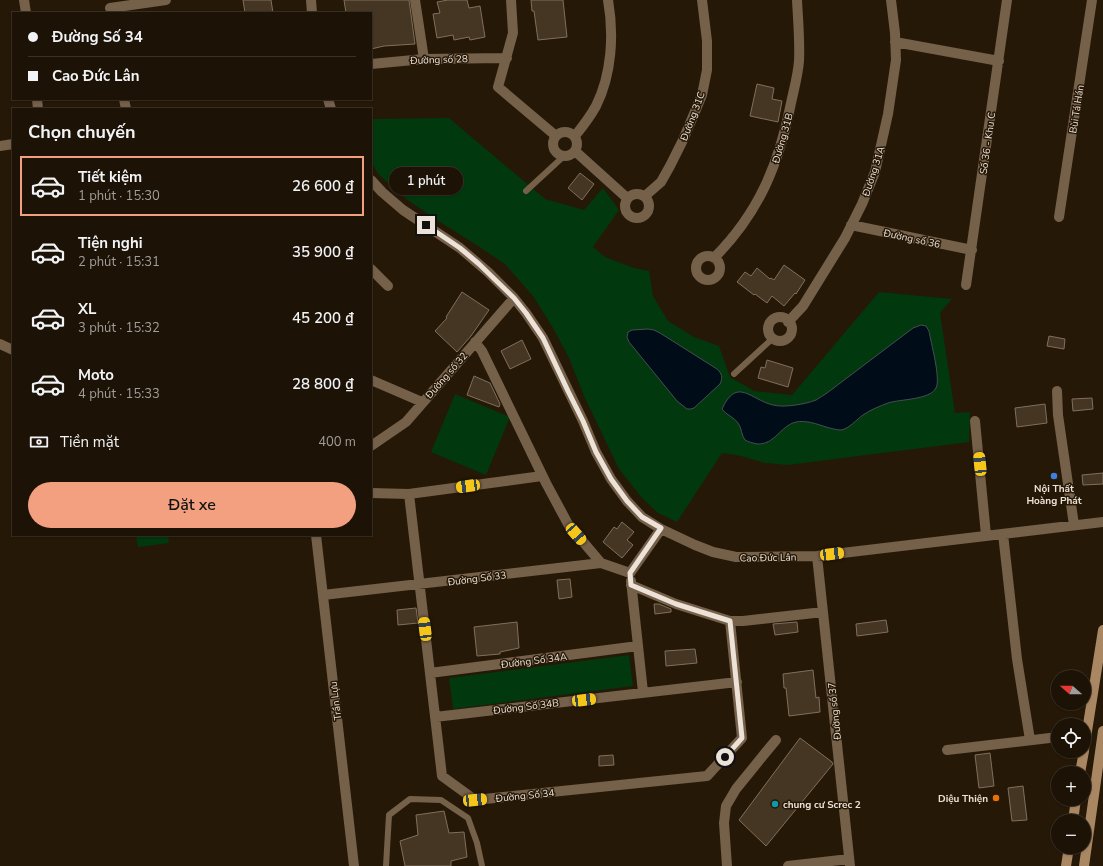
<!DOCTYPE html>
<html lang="vi">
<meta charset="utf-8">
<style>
body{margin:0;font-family:"Nunito Sans",sans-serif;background:#292013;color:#f1f3f6;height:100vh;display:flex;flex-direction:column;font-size:15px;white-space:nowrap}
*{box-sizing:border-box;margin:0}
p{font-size:13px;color:#a09e9a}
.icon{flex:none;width:22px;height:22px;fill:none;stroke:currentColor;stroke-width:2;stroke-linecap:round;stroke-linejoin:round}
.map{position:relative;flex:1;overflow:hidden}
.panel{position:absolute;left:12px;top:108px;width:360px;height:428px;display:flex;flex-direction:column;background:#1c1205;border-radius:0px;box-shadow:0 1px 3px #0004,0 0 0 1px #3a3227}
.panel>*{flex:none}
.guide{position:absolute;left:12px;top:12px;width:360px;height:88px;border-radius:0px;box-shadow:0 1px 3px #0004,0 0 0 1px #3a3227;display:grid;align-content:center;height:88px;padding:0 16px;background:#1c1205}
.needle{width:26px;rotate:291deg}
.tools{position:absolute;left:1051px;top:670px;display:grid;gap:8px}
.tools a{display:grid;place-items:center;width:40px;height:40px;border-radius:50%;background:#1c1205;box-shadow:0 1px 3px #0004,0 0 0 1px #3a3227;font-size:20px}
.end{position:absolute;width:18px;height:18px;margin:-9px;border:5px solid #ece2d7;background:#111;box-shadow:0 0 0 2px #111}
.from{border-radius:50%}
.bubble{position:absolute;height:28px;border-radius:14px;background:#1c1205;box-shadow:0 1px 3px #0004,0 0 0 1px #3a3227;font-size:13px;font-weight:600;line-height:28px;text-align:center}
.car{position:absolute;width:12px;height:24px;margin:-12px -6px;border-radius:5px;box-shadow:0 0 3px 1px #0007;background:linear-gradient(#f5c518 24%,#345 0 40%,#f5c518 0 76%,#345 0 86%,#f5c518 0)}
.guide b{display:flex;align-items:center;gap:14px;height:38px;font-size:15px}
.guide b+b{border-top:1px solid #3a3227}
.guide i{width:10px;height:10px;background:#f1f3f6}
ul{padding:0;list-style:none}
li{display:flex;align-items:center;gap:12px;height:60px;margin:0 8px 6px;padding:0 8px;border:2px solid transparent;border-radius:0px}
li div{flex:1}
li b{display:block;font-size:15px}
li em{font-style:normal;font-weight:600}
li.current{border-color:#f2a080}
li>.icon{width:36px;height:36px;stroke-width:1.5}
h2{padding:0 16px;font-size:18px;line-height:48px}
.pay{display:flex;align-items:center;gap:10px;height:44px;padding:0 16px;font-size:15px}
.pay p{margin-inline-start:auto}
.primary-button{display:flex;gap:8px;margin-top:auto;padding:8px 16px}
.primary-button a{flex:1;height:46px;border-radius:24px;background:#f2a080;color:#111;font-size:16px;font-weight:600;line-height:46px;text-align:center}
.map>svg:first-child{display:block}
</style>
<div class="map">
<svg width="1103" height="866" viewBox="0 0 1103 866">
<rect width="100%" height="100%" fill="#261807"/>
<!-- green -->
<path fill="#01380d" d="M449,118L545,199L584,210L603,188L619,210L593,247L605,257L634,268L649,271L653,296L668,321L694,337L719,346L730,377L754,391L792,395L879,292L952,299L940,313L955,413L970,412L969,442L788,465L765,463L741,456L722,453L677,522L658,513L642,498L619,469L584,396L569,358L553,328L533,296L505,264L475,244L440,222L409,201L379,175L371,162V119Z
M455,394L510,417L486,475L431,452Z
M136,535H168L169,543L138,547Z
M629,655L633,686L453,709L449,678Z"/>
<!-- water -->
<path fill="#000d19" stroke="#474d52" d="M921,325L926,326L929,331C931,343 941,379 936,388C930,400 900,399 888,403C880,406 870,410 863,415C857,419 849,429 841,430C836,430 830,428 826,427C817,424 806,420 796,422C780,426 775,445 757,444C753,443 748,442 745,440C741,435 742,428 738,423C734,417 726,415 722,409C737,376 751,400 773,405C784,408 806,404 816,400C820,398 823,395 827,393L913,328Z
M648,329L654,330L660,333L717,369C722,374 723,377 720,384L694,408L691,409H687L677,401L629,342L627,337L628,332L632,330Z"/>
<!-- building -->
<path fill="#453523" stroke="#806f5b" d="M243,0H271L273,13H245Z
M344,0H409L415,44L384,46L371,49V13H346Z
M448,0H467L469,8L480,6L485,37L470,40L469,37L454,40L453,35L437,38L433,14L440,13L437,2Z
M531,0H563L567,37L538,40L534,11H532Z
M757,84L774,88L772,99L782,101L778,122L750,116Z
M580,173L594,184L582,200L568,188Z
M784,265L805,280L796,294L795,293L784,306L772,296L767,303L755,294L754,295L737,282L745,272L751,276L757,268L770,279L771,278L774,280Z
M462,292L489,310L471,336L457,352L435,331L447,318L446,317Z
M1049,336L1065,339L1064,349L1047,346Z
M522,340L531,359L510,369L501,351Z
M767,360L793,368L788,387L758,378L761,367L765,368Z
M474,376L490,383L500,404L499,407L467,395Z
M1092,398L1093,409L1073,411L1072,399Z
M1045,404L1047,423L1017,427L1015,408Z
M1103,473V484L1083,485L1082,475Z
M622,522L634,532L627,540L633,545L622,558L603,542L614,527L617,529Z
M570,579L572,597L559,599L557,580Z
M654,604H659L671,609V612L655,614Z
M416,608L418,623L398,625L397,610Z
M886,620L888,632L857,636L856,624Z
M517,622L519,648L500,652V654L477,656L474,627Z
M797,622L798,632L775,635L773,624Z
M695,649L697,663L666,666L665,651Z
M813,670L816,698L819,697L820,712L789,716L786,688H784L783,674Z
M800,738L832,762L833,764L766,846L739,820Z
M990,753L994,786L979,788L975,755Z
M613,755L614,765L599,766V756Z
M1023,786L1027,820L1012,821L1008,788Z
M444,811L449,833L464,832L467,857L451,861V866H405L400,841L418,835L416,815Z"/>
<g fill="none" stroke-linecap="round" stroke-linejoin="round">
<!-- service -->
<path stroke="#75604a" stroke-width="6" d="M526,191L564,156
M734,374L772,339
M386,866L389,815L410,799L441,800L468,818L477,843L482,866"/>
<!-- minor -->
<path stroke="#75604a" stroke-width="10" d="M24,0L26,13
M311,0L312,13
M415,0L424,59
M511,0L513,33L498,87L556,136
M110,8L166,0
M895,42L999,61
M371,64L424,59L507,58
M37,99L38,109
M124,99L126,109
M328,99L331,109
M553 144a12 12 0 1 1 24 0a12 12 0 1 1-24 0Z
M575,136C583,126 590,117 596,106C612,74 614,34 608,0
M0,146L13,144
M575,151L627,198
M371,180L382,192L403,210L460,248L488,272L514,298L526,313L543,338L583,421L596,452L611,479L627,501L642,517L661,529L695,545L713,552L736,557L817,556L1103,522
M625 206a12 12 0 1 1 24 0a12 12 0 1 1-24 0Z
M645,196L661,182L670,166L683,140L702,95L707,70V41L702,0
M1059,217L1092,0
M851,225L972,250
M696 268a12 12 0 1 1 24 0a12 12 0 1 1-24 0Z
M714,258C759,213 779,164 791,103C794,89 798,75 799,61C800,41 798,20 797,0
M371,269L388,286
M966,285L1007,0
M768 329a12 12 0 1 1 24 0a12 12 0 1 1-24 0Z
M788,322L803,306L845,238L862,204L875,172L888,114L896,60L895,33L891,0
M475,342L482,351L546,483L568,524L601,563
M371,380L422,402
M1057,391L1058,415L1074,525
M975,421L986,535
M371,446L406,422L514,298
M371,493L409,494L542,476
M409,494L442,776L475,800L707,776L742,738L730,621
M1003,534L1017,659L1030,740
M817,556L850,866
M631,581L643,692
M631,585L676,604L730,621H743L823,612
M323,595L601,563L630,573L661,529
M430,673L638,646
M435,717L737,682
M947,750L1058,737
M727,866L724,823L726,806L736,789L766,752L776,740
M788,866L849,859"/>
<!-- tertiary -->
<path stroke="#75604a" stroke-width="10" d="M0,344L13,350
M316,535L354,866"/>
<!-- secondary -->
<path stroke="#aa8763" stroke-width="10" d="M1084,750L1103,630
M1080,773L1084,751
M1073,821L1076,799
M1066,866L1069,847
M1084,866L1103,731"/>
</g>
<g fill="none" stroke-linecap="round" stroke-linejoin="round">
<!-- route -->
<path stroke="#ece2d7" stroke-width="5" d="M426,225L460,248L479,264L514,298L526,313L543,338L568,391L583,421L596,452L611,479L627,501L642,517L661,528L630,573L631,585L676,604L730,621L742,738L725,757"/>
</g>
<!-- markers -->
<circle fill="#3f7fe0" stroke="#261807" stroke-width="1.5" cx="1054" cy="476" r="4"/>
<circle fill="#e8710a" stroke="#261807" stroke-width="1.5" cx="996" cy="798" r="4"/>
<circle fill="#0f9aa8" stroke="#261807" stroke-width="1.5" cx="775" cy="804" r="4"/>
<g text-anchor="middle" stroke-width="3" stroke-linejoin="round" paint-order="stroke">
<!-- street labels -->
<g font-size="10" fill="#ece2d7" stroke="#261807">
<text transform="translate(439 59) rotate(-2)" y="4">Đường số 28</text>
<text transform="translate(1076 109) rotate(-81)" y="4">Bùi Tá Hán</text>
<text transform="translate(692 116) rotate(-69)" y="4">Đường 31C</text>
<text transform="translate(782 138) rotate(-74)" y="4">Đường 31B</text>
<text transform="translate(987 143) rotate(-82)" y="4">Số 36 - Khu C</text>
<text transform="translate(873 171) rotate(-72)" y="4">Đường 31A</text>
<text transform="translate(912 238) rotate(12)" y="4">Đường số 36</text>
<text transform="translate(446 375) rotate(-49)" y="4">Đường số 32</text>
<text transform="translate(768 557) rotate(-1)" y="4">Cao Đức Lân</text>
<text transform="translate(477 578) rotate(-7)" y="4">Đường Số 33</text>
<text transform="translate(534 660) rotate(-7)" y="4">Đường Số 34A</text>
<text transform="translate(335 701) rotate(-97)" y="4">Trần Lựu</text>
<text transform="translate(526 706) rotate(-7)" y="4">Đường Số 34B</text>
<text transform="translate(834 711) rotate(-96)" y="4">Đường số 37</text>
<text transform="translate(525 795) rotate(-6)" y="4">Đường Số 34</text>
</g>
<!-- poi labels -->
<g font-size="10" font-weight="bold" fill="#ece2d7" stroke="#261807">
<text x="1054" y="492">Nội Thất<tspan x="1054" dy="12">Hoàng Phát</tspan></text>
<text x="988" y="802" text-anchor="end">Diệu Thiện</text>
<text x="783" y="808" text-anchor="start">chung cư Screc 2</text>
</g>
</g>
</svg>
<div class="tools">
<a><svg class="needle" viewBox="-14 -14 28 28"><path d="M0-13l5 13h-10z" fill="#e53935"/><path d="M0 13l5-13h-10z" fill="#a09e9a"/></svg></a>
<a><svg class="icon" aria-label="locate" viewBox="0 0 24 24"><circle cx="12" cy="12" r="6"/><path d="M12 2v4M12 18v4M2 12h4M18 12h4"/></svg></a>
<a>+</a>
<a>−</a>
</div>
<i class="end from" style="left:725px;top:757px"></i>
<i class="end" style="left:426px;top:225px"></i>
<div class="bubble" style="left:389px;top:167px;width:74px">1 phút</div>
<i class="car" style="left:980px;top:464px;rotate:354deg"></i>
<i class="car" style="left:468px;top:486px;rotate:262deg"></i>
<i class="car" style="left:576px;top:534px;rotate:139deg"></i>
<i class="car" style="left:832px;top:554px;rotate:83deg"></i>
<i class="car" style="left:425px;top:629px;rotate:353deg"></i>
<i class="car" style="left:584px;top:700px;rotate:83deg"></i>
<i class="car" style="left:475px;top:800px;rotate:84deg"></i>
<div class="guide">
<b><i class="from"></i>Đường Số 34</b>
<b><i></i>Cao Đức Lân</b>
</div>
<section class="panel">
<h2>Chọn chuyến</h2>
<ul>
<li class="current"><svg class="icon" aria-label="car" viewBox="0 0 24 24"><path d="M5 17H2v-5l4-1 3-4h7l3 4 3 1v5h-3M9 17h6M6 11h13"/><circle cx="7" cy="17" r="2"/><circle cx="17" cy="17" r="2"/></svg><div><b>Tiết kiệm</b><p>1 phút · 15:30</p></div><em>26 600 ₫</em></li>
<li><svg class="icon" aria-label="car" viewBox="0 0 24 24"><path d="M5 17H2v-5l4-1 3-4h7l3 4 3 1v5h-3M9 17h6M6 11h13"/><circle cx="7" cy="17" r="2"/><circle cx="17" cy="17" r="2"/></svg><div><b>Tiện nghi</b><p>2 phút · 15:31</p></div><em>35 900 ₫</em></li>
<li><svg class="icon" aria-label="car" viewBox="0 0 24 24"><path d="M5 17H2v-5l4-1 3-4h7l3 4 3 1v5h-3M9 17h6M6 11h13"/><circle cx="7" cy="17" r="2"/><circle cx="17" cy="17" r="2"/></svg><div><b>XL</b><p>3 phút · 15:32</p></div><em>45 200 ₫</em></li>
<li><svg class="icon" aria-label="car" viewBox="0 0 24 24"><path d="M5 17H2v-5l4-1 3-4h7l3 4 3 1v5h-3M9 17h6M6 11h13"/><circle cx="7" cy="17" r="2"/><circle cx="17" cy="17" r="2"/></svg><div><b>Moto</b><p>4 phút · 15:33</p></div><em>28 800 ₫</em></li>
</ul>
<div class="pay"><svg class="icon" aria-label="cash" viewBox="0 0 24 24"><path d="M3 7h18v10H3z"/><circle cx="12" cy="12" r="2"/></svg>Tiền mặt<p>400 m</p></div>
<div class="primary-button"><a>Đặt xe</a></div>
</section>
</div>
